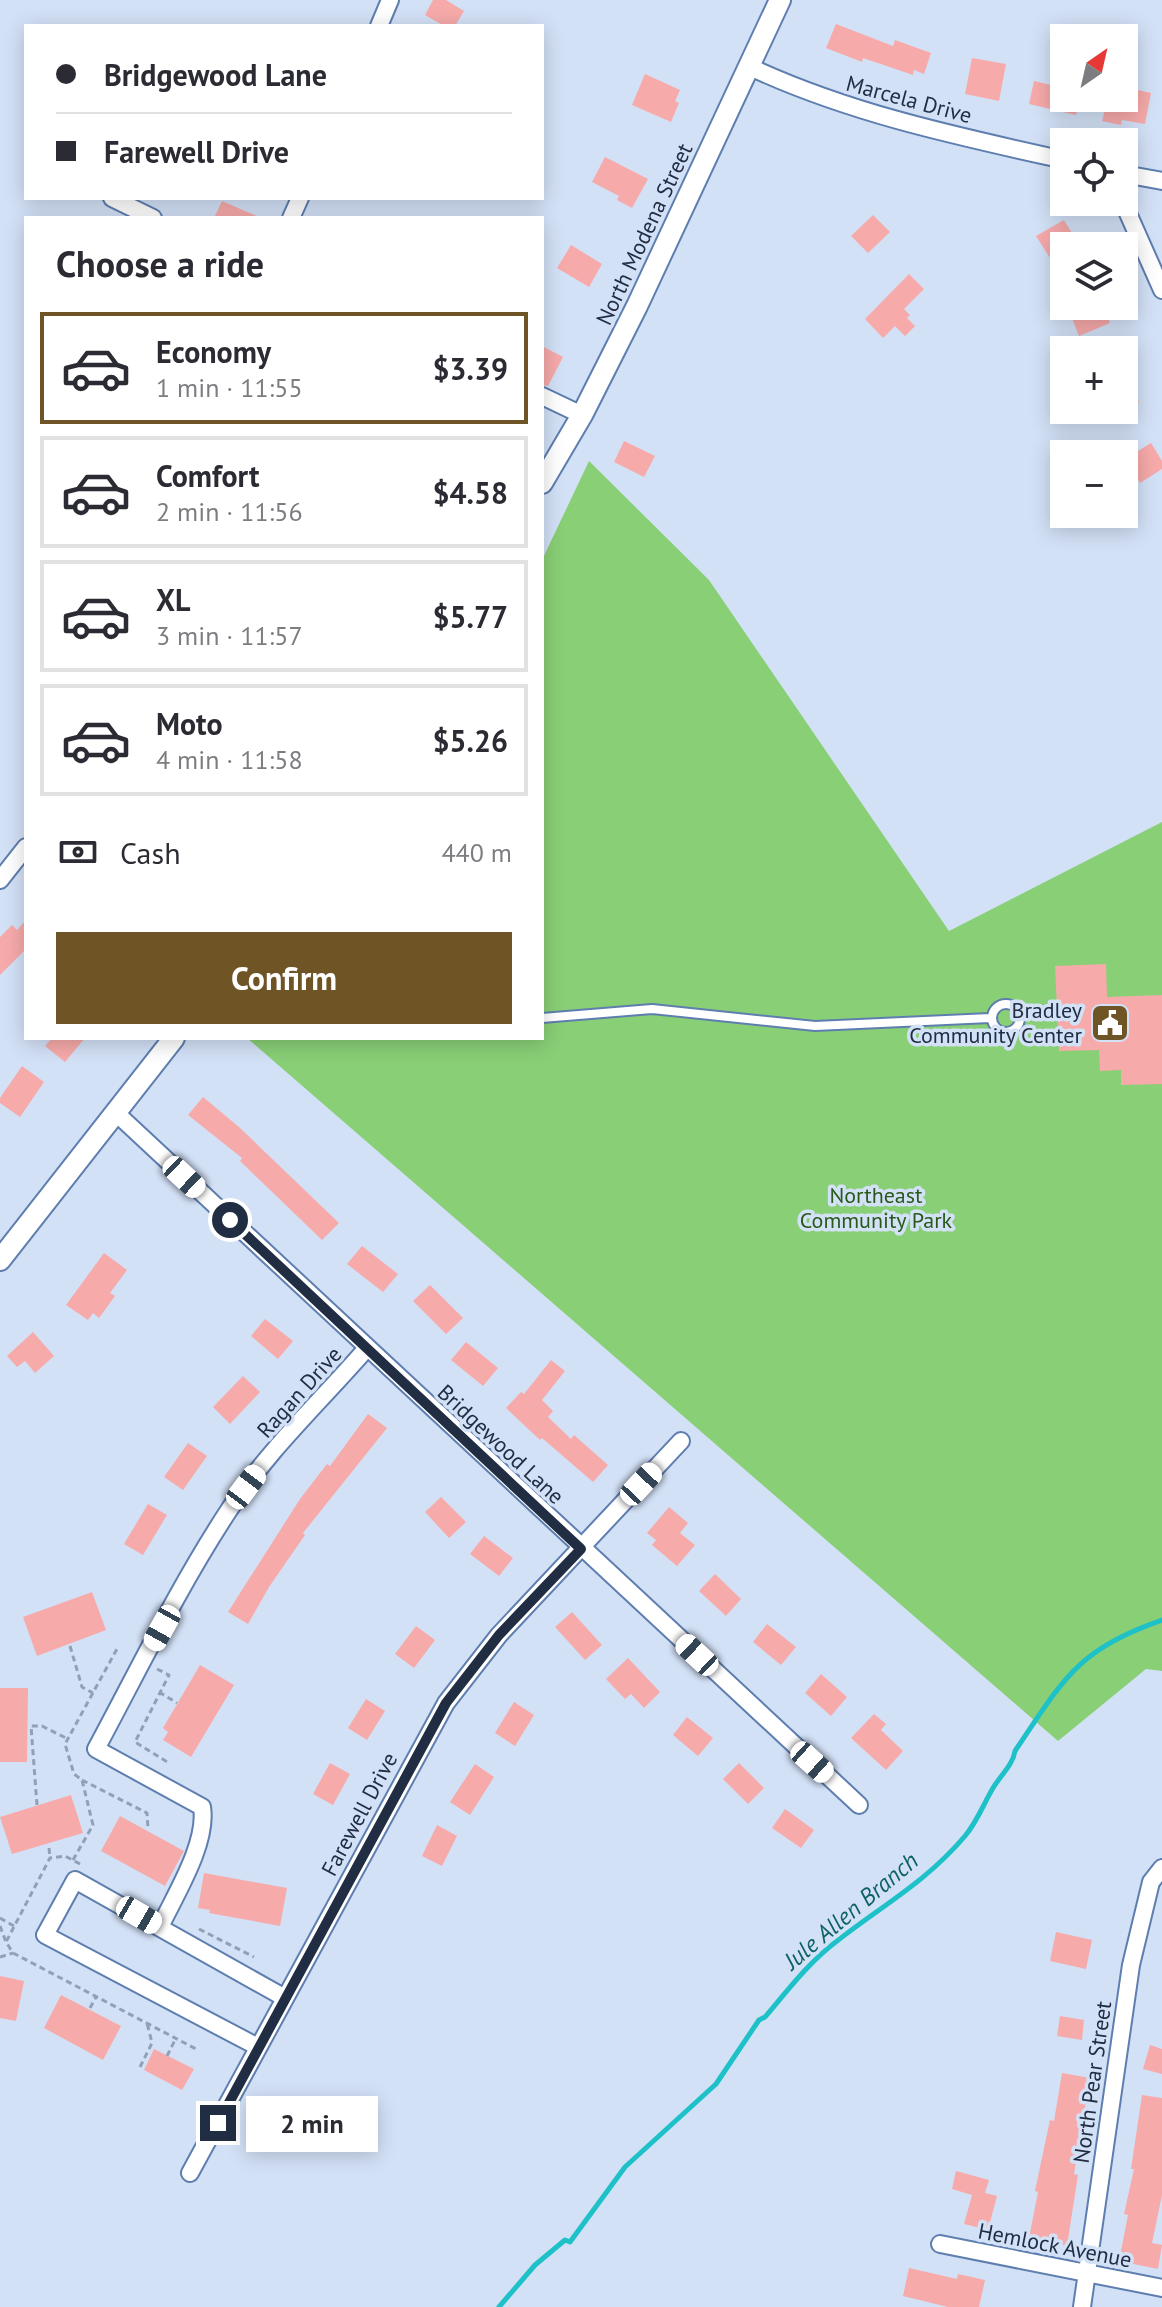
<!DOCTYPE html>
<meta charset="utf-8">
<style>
body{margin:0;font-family:"PT Sans",sans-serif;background:#f2f2f3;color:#2b2b33;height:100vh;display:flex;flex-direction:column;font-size:30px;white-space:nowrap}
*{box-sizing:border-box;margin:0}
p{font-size:26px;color:#7c7c81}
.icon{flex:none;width:44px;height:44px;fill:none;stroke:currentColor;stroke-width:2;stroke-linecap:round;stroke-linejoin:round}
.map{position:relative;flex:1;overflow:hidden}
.side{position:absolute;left:24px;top:216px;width:520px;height:824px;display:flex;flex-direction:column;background:#fff;border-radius:0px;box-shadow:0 4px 20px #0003}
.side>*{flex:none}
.top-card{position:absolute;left:24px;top:24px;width:520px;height:176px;border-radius:0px;box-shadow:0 4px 20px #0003;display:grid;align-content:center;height:176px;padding:0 32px;background:#fff}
.needle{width:52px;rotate:34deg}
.controls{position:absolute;left:1050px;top:24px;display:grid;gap:16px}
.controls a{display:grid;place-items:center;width:88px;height:88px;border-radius:0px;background:#fff;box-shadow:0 4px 20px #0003;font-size:40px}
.end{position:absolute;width:36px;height:36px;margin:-18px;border:10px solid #202d42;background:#fff;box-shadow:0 0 0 4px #fff}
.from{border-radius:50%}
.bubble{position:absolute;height:56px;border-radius:0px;background:#fff;box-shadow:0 4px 20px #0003;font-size:26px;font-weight:700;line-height:56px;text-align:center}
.car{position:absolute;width:24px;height:48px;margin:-24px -12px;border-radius:10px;box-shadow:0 0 6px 2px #0007;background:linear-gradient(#fff 24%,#345 0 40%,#fff 0 76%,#345 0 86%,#fff 0)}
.top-card b{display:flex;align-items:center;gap:28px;height:76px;font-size:30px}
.top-card b+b{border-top:2px solid #e1e1e2}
.top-card i{width:20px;height:20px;background:#2b2b33}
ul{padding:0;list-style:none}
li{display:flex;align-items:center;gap:24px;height:112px;margin:0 16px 12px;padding:0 16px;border:4px solid #e1e1e2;border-radius:0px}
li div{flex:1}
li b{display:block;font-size:30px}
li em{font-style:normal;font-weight:700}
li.active{border-color:#6f5426}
li>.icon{width:72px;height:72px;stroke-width:1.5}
h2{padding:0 32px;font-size:36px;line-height:96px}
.pay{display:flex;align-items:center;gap:20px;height:88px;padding:0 32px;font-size:30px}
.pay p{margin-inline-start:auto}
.action{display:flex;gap:16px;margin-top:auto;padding:16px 32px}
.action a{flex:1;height:92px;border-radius:0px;background:#6f5426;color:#fff;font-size:32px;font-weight:700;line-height:92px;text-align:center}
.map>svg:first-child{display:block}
</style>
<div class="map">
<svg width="1162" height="2307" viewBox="0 0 1162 2307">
<rect width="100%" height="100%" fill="#d3e1f7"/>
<!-- green -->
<path fill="#89cf76" d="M589,461L709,580L949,931L1162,822V1671L1146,1669L1058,1741L247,1038H542V560Z"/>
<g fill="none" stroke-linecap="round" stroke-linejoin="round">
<!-- stream -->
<path stroke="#1dc1c7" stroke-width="5" d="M499,2307L535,2265L565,2240L570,2242L625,2167L716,2084L759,2020L765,2017C788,1990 809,1962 837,1941C883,1905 926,1882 965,1836C977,1822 984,1803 993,1788C1000,1776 1013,1765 1015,1751C1063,1680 1077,1649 1162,1620"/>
</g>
<!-- building -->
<path fill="#f7aaaa" d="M433,0H446L464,11L455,26H444L425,15Z
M836,24L893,46L895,40L931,53L924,74L914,70L913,75L863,58L862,62L826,48Z
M972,58L1006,64L999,101L965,94Z
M645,74L680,90L675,101L679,103L671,122L632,105Z
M1034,81L1064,88V98H1080L1076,115L1029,104Z
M1124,87L1151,93L1145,124L1122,120L1121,125L1102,121L1107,102L1114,104L1115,98H1124Z
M605,157L648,179L632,208L617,200L619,196L592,182Z
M222,201L261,218H214Z
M873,215L890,232L868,253L851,236Z
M1064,220L1080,246H1064V254L1052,261L1036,236Z
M571,245L602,264L589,287L557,268Z
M909,274L924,289L904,309L910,315L907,318L915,326L905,336L895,326L883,338L865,319Z
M1067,306H1103L1110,323L1079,336Z
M542,346L563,357L548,386L542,385Z
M1124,365L1139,402L1124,408Z
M624,441L655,456L644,477L614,462Z
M1151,443L1162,461V469L1140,483L1125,459Z
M26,920V949L0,975V937L12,925L17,930Z
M1106,964L1107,997L1162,995V1084L1121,1085V1070L1100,1071L1099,1050L1059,1051L1055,966Z
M52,1038H85L65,1062L45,1046Z
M22,1066L44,1082L20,1117L0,1103V1098Z
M203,1097L239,1127L339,1223L322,1240L240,1161L242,1158L188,1115Z
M362,1246L398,1274L383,1292L347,1264Z
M104,1253L127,1270L110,1293L115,1296L99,1318L93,1313L88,1320L66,1305Z
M430,1285L463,1318L446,1334L413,1301Z
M265,1319L293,1341L278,1359L251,1336Z
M33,1332L54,1356L35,1373L25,1361L17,1367L7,1356Z
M466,1342L498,1368L483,1386L451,1360Z
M551,1360L565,1371L542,1400L553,1411L548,1417L571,1439L574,1435L608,1465L593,1482L542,1438L540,1440L506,1408L521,1392L524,1394Z
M243,1376L260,1392L230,1424L213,1407Z
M368,1414L387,1428L303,1533L305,1535L269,1587L248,1624L228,1612L300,1499L327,1464L330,1466Z
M188,1443L207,1456L183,1490L164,1477Z
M441,1497L466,1522L449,1538L425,1512Z
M148,1504L167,1515L143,1555L124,1544Z
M669,1507L688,1523L680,1533L695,1545L677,1566L652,1545L656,1540L647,1533Z
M484,1536L513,1558L499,1576L470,1554Z
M715,1574L741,1599L726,1616L699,1591Z
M92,1592L106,1630L37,1656L23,1617Z
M572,1612L602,1645L585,1660L555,1627Z
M767,1624L796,1647L781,1665L753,1642Z
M416,1626L435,1640L414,1668L395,1654Z
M628,1658L660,1692L644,1708L631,1694L625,1699L606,1679Z
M200,1665L234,1685L191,1757L163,1740L168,1732L163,1728Z
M821,1674L847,1697L831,1716L805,1693Z
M0,1688H28L27,1762H0Z
M366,1699L385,1711L367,1740L348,1728Z
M514,1702L534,1715L515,1746L495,1733Z
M874,1714L886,1724L881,1730L903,1751L886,1770L851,1738Z
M687,1717L713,1738L698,1756L673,1735Z
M330,1763L350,1774L333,1805L313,1794Z
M739,1763L764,1788L748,1804L723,1779Z
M475,1764L494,1777L470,1815L450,1802Z
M71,1795L83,1833L12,1854L0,1817Z
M785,1809L814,1830L801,1848L772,1828Z
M120,1816L184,1851L165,1886L101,1851Z
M437,1825L457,1836L442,1866L422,1856Z
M204,1873L287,1888L280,1926L209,1913L210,1910L198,1908Z
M1056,1932L1092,1940L1086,1969L1050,1961Z
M0,1976L24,1981L16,2021L0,2018Z
M61,1995L121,2026L103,2060L44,2028Z
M1060,2016L1084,2020L1082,2040L1057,2036Z
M1150,2045L1162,2049V2074L1143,2069Z
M154,2049L194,2069L182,2090L144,2070Z
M1062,2073L1090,2078L1074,2174L1078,2175L1067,2246L1029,2238L1038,2192L1035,2191L1040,2167L1050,2120L1054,2121Z
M1142,2095L1162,2098V2195L1152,2243L1162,2245L1158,2269L1119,2261L1128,2215L1124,2214L1134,2169H1131Z
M956,2171L989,2180L985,2193L997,2196L988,2230L964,2224L972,2195L952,2189Z
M909,2268L957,2279L958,2274L985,2280L979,2307H948L903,2296Z"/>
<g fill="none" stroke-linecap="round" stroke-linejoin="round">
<!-- service casing -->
<g stroke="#5e7eaf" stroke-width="12">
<path id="service" d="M992 1018a14 14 0 1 1 28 0a14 14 0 1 1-28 0Z
M542,1018L652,1009L815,1026L990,1018"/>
</g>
<!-- minor casing -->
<g stroke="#5e7eaf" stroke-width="20">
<path id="minor" d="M379,26L390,0
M748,66C848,113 956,136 1064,160
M1124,174L1162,181
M112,198L153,218
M1123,202L1162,290
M291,218L300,198
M542,396L582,415
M0,880L26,847
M115,1112L859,1805
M160,1927C175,1895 208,1843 202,1807L96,1749C139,1669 179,1586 229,1510C267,1451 321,1401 367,1348
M258,2047L45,1935L75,1880L285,1998
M190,2173L446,1703L499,1635L681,1441
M940,2244L1162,2288
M1082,2307L1131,1965L1151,1882L1162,1868"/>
</g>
<!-- tertiary casing -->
<g stroke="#5e7eaf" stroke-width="24">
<path id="tertiary" d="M542,483L582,415L637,306L780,0
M0,1260L174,1038"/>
</g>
<!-- path -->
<path stroke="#92a0b6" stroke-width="3" stroke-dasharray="6 4" stroke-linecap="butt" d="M70,1646L82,1687L93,1693
M157,1669L169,1675L135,1742L169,1763
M159,1692L177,1703
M82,1780L147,1813L148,1828
M37,1805L31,1726H42L68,1739
M49,1848L50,1858
M73,1860L93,1825L82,1780L74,1774L65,1744L118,1647
M80,1864L65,1856L50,1858L6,1942L13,1953L198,2050
M0,1918L14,1926
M0,1926L6,1942
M199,1929L254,1957
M0,1957L13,1953
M90,2008L96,1997
M167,2056L176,2038
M140,2067L152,2043L147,2023"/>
<!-- service -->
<use href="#service" stroke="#fff" stroke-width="8"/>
<!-- minor -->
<use href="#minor" stroke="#fff" stroke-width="16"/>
<!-- tertiary -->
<use href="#tertiary" stroke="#fff" stroke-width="20"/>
</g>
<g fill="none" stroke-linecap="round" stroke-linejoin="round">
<!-- route -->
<path stroke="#202d42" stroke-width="10" d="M218,2123L446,1703L499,1635L581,1549L230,1220"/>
</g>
<!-- icons -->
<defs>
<g id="civic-square" transform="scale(2)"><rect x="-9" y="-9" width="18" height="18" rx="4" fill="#6f5426" stroke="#d3e1f7"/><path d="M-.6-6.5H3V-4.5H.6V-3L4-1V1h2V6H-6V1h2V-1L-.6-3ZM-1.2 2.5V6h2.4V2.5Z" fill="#fff"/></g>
</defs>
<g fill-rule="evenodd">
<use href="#civic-square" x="1110" y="1023"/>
</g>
<g text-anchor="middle" stroke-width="7" stroke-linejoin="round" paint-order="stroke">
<!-- street labels -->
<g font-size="22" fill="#202d42" stroke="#d3e1f7">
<text transform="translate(909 99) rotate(15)" y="8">Marcela Drive</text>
<text transform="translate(644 234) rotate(-65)" y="8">North Modena Street</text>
<text transform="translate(299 1392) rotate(-48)" y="8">Ragan Drive</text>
<text transform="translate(501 1444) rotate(43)" y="8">Bridgewood Lane</text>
<text transform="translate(359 1814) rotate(-62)" y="8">Farewell Drive</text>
<text transform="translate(1092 2082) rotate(-82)" y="8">North Pear Street</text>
<text transform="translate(1055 2245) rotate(11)" y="8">Hemlock Avenue</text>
</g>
<!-- poi labels -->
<g font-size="22" fill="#202d42" stroke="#d3e1f7" text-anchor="end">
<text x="1082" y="1018">Bradley<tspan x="1082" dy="25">Community Center</tspan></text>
</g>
<!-- park labels -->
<g font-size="22" fill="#285918" stroke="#d3e1f7">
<text x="876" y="1203">Northeast<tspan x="876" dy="25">Community Park</tspan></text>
</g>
<!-- water labels -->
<g font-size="24" font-style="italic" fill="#0e6265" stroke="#d3e1f7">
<text transform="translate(851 1911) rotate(-40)" y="8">Jule Allen Branch</text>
</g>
</g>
</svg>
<div class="controls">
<a><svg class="needle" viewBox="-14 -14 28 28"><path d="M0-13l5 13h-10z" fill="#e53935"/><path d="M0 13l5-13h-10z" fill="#7c7c81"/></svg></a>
<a><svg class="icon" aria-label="locate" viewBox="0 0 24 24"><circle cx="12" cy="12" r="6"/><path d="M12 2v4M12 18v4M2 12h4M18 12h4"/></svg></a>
<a><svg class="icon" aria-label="layers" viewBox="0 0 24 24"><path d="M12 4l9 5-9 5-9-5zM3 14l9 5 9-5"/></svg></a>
<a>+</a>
<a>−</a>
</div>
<i class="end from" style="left:230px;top:1220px"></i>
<i class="end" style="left:218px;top:2123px"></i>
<div class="bubble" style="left:246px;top:2096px;width:132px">2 min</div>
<i class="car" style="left:184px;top:1177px;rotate:133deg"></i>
<i class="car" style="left:641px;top:1484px;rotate:43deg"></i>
<i class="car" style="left:246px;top:1487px;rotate:37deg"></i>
<i class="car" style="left:162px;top:1628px;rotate:209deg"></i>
<i class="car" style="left:697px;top:1655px;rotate:313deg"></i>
<i class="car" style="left:812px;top:1762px;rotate:132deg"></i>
<i class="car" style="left:139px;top:1915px;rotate:120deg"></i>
<div class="top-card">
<b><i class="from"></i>Bridgewood Lane</b>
<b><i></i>Farewell Drive</b>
</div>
<section class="side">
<h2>Choose a ride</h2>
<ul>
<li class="active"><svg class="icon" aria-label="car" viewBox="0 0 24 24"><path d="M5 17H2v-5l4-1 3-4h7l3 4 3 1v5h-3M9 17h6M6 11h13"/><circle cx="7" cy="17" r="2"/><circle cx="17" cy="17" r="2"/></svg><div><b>Economy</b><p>1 min · 11:55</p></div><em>$3.39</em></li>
<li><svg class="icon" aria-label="car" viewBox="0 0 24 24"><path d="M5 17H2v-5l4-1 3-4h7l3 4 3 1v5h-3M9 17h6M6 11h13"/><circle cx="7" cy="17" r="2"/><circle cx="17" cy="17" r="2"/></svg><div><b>Comfort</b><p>2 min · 11:56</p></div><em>$4.58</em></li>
<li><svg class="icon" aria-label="car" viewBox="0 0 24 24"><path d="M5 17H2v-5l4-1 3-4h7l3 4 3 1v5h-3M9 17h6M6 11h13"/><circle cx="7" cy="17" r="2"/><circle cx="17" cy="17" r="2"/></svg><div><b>XL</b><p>3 min · 11:57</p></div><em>$5.77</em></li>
<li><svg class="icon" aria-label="car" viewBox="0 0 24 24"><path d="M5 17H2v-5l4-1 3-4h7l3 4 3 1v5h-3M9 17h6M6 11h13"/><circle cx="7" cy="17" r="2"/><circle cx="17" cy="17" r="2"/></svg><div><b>Moto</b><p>4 min · 11:58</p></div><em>$5.26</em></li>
</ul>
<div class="pay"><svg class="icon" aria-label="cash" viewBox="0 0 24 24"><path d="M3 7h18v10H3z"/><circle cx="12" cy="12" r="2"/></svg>Cash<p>440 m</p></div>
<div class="action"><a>Confirm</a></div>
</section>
</div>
